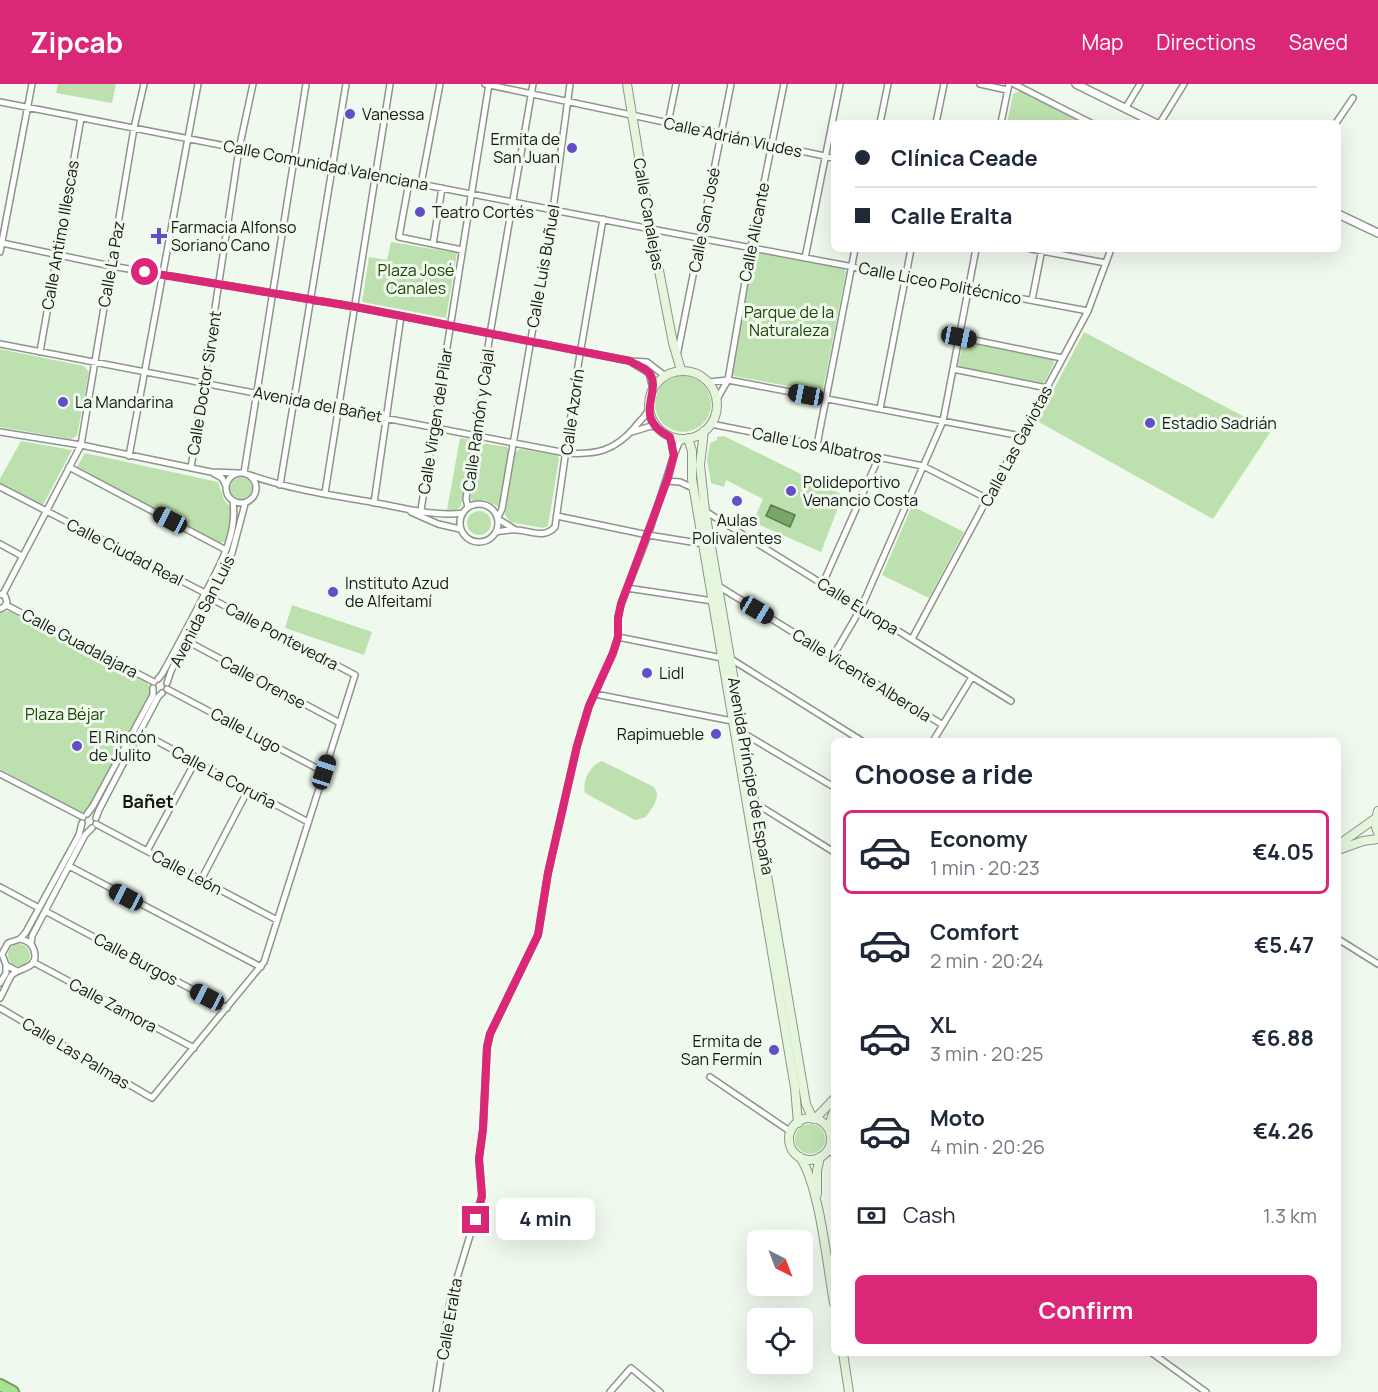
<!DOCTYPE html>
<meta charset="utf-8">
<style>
body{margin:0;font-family:Manrope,sans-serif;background:#f6f6f7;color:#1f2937;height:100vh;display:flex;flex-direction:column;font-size:22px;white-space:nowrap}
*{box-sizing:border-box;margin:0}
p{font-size:20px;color:#747a83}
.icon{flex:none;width:33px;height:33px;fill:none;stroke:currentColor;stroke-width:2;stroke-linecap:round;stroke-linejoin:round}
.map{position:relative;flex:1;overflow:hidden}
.side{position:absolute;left:831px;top:654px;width:510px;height:618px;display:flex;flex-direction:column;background:#fff;border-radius:9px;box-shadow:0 6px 24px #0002}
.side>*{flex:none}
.banner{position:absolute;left:831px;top:36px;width:510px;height:132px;border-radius:9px;box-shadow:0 6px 24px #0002;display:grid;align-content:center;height:132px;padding:0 24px;background:#fff}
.needle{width:39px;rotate:138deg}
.controls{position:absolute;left:747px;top:1146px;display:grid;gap:12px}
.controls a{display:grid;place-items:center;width:66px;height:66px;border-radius:9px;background:#fff;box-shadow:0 6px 24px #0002;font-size:30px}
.end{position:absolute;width:27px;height:27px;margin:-14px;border:8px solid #db2777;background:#fff;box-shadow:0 0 0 3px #fff}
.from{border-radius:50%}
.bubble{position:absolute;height:42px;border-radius:9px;background:#fff;box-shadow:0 6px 24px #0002;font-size:20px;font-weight:700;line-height:42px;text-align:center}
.car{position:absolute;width:18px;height:36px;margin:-18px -9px;border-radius:8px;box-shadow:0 0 4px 2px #0007;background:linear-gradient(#222 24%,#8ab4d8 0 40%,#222 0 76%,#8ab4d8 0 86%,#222 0)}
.banner b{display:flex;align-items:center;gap:21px;height:57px;font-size:22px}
.banner b+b{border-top:2px solid #e0e1e3}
.banner i{width:15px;height:15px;background:#1f2937}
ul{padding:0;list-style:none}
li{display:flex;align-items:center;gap:18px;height:84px;margin:0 12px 9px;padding:0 12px;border:3px solid transparent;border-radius:9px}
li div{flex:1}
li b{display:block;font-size:22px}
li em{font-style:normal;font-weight:700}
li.active{border-color:#db2777}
li>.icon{width:54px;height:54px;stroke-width:1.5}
h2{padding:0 24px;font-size:27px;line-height:72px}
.pay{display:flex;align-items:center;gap:15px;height:66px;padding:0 24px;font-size:22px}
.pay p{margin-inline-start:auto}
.action{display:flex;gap:12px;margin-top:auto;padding:12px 24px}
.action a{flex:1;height:69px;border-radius:9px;background:#db2777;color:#fff;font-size:24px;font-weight:700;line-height:69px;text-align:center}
header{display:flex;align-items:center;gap:36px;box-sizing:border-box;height:84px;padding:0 30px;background:#db2777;color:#fff}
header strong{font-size:28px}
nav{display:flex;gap:33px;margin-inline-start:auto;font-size:21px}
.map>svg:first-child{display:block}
</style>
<header>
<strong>Zipcab</strong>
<nav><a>Map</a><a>Directions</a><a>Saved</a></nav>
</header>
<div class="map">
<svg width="1378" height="1308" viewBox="0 0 1378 1308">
<rect width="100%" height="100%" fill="#f0f9ed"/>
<!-- green -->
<path fill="#bde1ae" d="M58,0H116L112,19L56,9Z
M1020,7L1083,39H1007L1013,10Z
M391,158L457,169L446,234L362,218L369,173L387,176Z
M757,169L844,185L846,188L823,305L820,308L734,292L731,287L754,171Z
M1084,248L1271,347L1213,435L1037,337Z
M966,258L1053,276L1054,279L1045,298L1041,299L962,284L958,281L963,260Z
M0,265L84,282L89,288L77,352L71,355L0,343Z
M655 320a28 28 0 1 1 56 0a28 28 0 1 1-56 0Z
M724,352L843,411L821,468L753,438L763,415L726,396L724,403L711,399L707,376L710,359L717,356V353Z
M460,354L468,355L471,359L461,422L456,427L447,426Z
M21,357L72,366L42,423L0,400V395Z
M481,359L507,363L509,367L499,423L485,416L472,417L470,414L479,361Z
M520,365L557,371L559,375L548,442L543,444L510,438L505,431L515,368Z
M85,369L218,398L224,416L232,425L226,457L220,459L77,383Z
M230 404a11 11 0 1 1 22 0a11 11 0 1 1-22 0Z
M912,422L964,448L929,514L882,491Z
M467 439a12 12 0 1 1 24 0a12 12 0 1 1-24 0Z
M292,521L372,548L364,571L285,544Z
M3,527L10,528L146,598L150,603V608L90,722L85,728H79L0,685V529Z
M602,677L654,703C662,713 652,724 646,733L635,736L585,709C582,697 590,681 602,677Z
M8 871a11 11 0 1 1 22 0a11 11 0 1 1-22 0Z
M795 1055a15 15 0 1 1 30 0a15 15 0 1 1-30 0Z"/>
<!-- water -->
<path fill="#7aa767" stroke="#5c7c4e" stroke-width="1.5" d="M771,421L795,431L790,443L766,432Z"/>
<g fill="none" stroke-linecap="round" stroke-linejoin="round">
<!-- minor casing -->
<g stroke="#8d958a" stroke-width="8">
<path id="minor" d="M485,0L834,74
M980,0L1007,6
M1014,0L1091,39
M0,18L651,145L1088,227
M1125,25L1140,0
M668,39L676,0
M880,39L888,0
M936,39L944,0
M1001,39L1009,0
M1160,39L1184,0
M1336,39L1353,14
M409,98L399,153L462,166
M421,100L440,0
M2,159L111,182L356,223L630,277L647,278L665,292
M433,160L442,104
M1031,165L1106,179
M0,168L32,0
M805,174L840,0
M1032,216L1042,165
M959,253L1062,274
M0,260L566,369C596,371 615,367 635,343C640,336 646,333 649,324
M40,268L81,34
M677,272L731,0
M631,278L649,289L653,305
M953,285L1047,304
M709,298L728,296L1021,352
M717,315L728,296L751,163L784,0
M880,325L911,165
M711,340L923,382L988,415
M0,348L81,361L211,388L238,389
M632,348L651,342L657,343
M671,353L673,369
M817,361L855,165
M129,372L198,0
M69,383L226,466
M191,384L239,65L253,0
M226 404a15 15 0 1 1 30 0a15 15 0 1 1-30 0Z
M213,389L222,394L226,402
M244,389L306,0
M250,391C289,405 330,411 371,418C399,423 434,433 463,429
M667,397L680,398L693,404
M280,401L346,0
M0,403L205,509
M325,409L390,0
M374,419L401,232
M460 439a19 19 0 1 1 38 0a19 19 0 1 1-38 0Z
M468,423L466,415L490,250L533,0
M421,426L489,0
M705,427L1011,617
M411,428L438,440L460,445
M557,432L648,451L704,460
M498,433L502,425L553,126L570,0
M498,435L514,445
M496,448C503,447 510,445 517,446C532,447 544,455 555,443L578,282L603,135
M0,460L22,472
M823,499L879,373
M720,503L943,641
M627,504L713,517
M0,510L5,512L7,518L4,523L0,525
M3,510L81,361L134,44L144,0
M6,521L154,598
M618,553L722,574
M912,555L1088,227L1111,165
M187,557L340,639
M833,572L861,524L943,337L976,165
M731,575L862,657
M158,595L162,590C175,567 187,544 199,521C215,489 238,455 233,418
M167,599L171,587L232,469L245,420
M167,605L324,688
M595,610L732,637
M140,648L308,738
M743,649L834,703
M933,657L972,593
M0,690L83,733
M755,719L834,768
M87,730L93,722L153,611V604
M96,734L99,726L158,613L162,609
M96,740L277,836
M147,767L195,678
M69,782L261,883
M201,796L248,706
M0,803L39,824
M45,827L227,924
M20,855L26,848L79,751L82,739
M1338,855L1378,880
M31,860L32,852L85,751L92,744
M33,878L194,964
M0,899L6,889V881
M0,914C4,907 7,899 11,892C18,883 40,886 34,866C32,859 26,856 20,855L8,859L2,870L6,881L17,887
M0,924L152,1014L264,878L355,591L210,514
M710,993L791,1048
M828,1067L834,1070
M1152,1269L1206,1308
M436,1308L450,1217L482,1112L479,1075L483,1045L487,963L490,950L538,851L548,789L577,662L589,622L613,569L618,553V534L621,520L648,451L674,371L679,359L684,355
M610,1308L631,1284L660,1308"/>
</g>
<!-- tertiary casing -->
<g stroke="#8d958a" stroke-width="10">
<path id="tertiary" d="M1076,0L1155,39
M1338,130L1378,149"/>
</g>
<!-- secondary casing -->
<g stroke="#8d958a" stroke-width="10">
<path id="secondary" d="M627,0L651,145L673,259L681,286
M649 321a34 34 0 1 1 68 0a34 34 0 1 1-68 0Z
M704,347L700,381L705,427L806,1020L813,1035
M688,354L692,367V395L795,1004L798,1039
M1378,727L1375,740L1378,749
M1338,761L1376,734
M1338,766L1363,757L1378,755
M789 1055a21 21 0 1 1 42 0a21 21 0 1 1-42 0Z
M815,1035L834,1015
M828,1044L834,1027
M800,1073C820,1103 827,1181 834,1219
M817,1110V1087L820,1073
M843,1269L849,1308"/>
</g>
<!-- motorway casing -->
<g stroke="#759b64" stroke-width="14">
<path id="motorway" d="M0,1301L13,1308"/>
</g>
<!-- minor -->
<use href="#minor" stroke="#fff" stroke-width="5"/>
<!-- tertiary -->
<use href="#tertiary" stroke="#fff" stroke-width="7"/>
<!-- secondary -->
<use href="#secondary" stroke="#e5f6dd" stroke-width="8"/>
<!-- motorway -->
<use href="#motorway" stroke="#a8e28f" stroke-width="10"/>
</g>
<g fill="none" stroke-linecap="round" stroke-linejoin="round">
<!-- route -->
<path stroke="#db2777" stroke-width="8" d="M145,188L356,223L630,277C636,281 645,283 650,290C662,309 631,333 670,353L674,371L668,394L621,520L618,534V553L613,569L589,622L577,662L548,789L538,851L490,950L487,963L483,1045L479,1075L482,1112L476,1136"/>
</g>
<!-- markers -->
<g fill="#644ec7" stroke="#f0f9ed" stroke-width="2">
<circle cx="350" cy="30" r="6"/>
<circle cx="572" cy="64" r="6"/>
<circle cx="420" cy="128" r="6"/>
<path d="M156 143h6v6h6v6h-6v6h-6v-6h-6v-6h6z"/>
<circle cx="63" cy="318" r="6"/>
<circle cx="1150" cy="339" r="6"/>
<circle cx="791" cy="407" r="6"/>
<circle cx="737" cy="417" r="6"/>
<circle cx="333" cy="508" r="6"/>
<circle cx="647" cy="589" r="6"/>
<circle cx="716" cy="650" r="6"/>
<circle cx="77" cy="662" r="6"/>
<circle cx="774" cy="966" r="6"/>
</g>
<g text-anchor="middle" stroke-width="6" stroke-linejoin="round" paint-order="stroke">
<!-- poi labels -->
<g font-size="16" fill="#151813" stroke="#f0f9ed" text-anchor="start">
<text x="362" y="36">Vanessa</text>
<text x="560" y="61" text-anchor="end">Ermita de<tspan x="560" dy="18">San Juan</tspan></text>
<text x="432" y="134">Teatro Cortés</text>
<text x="171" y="149">Farmacia Alfonso<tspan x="171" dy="18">Soriano Cano</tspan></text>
<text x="75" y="324">La Mandarina</text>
<text x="1162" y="345">Estadio Sadrián</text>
<text x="803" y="404">Polideportivo<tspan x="803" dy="18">Venancio Costa</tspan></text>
<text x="737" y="442" text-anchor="middle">Aulas<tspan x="737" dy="18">Polivalentes</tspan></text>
<text x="345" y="505">Instituto Azud<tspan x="345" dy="18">de Alfeitamí</tspan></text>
<text x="659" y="595">Lidl</text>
<text x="704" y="656" text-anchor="end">Rapimueble</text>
<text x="89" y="659">El Rincón<tspan x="89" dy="18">de Julito</tspan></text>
<text x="762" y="963" text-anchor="end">Ermita de<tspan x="762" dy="18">San Fermín</tspan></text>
</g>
<!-- street labels -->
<g font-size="16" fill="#151813" stroke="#f0f9ed">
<text transform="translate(733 53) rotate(12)" y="6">Calle Adrián Viudes</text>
<text transform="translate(326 81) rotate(11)" y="6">Calle Comunidad Valenciana</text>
<text transform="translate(649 130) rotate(80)" y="6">Calle Canalejas</text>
<text transform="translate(704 136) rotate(-79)" y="6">Calle San José</text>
<text transform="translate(754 148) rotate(-79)" y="6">Calle Alicante</text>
<text transform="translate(60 151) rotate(-80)" y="6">Calle Antimo Illescas</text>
<text transform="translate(111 180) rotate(-80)" y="6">Calle La Paz</text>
<text transform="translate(543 182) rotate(-80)" y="6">Calle Luis Buñuel</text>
<text transform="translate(940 199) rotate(11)" y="6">Calle Liceo Politécnico</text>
<text transform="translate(204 299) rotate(-81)" y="6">Calle Doctor Sirvent</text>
<text transform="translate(318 320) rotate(11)" y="6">Avenida del Bañet</text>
<text transform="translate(572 328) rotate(-82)" y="6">Calle Azorín</text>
<text transform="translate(478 336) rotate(-82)" y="6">Calle Ramón y Cajal</text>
<text transform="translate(435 337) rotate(-81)" y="6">Calle Virgen del Pilar</text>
<text transform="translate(817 361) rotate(11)" y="6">Calle Los Albatros</text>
<text transform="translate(1016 362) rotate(-62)" y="6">Calle Las Gaviotas</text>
<text transform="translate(125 468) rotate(27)" y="6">Calle Ciudad Real</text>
<text transform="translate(858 522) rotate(32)" y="6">Calle Europa</text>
<text transform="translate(202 527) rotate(-63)" y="6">Avenida San Luis</text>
<text transform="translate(282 552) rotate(28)" y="6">Calle Pontevedra</text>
<text transform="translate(80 559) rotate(28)" y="6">Calle Guadalajara</text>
<text transform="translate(862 591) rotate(32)" y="6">Calle Vicente Alberola</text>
<text transform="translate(263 598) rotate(28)" y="6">Calle Orense</text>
<text transform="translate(246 646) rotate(28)" y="6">Calle Lugo</text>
<text transform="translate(751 692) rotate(80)" y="6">Avenida Príncipe de España</text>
<text transform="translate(224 693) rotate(28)" y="6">Calle La Coruña</text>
<text transform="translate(187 788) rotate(28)" y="6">Calle León</text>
<text transform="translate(136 875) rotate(28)" y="6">Calle Burgos</text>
<text transform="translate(113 921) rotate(28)" y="6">Calle Zamora</text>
<text transform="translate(76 969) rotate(31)" y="6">Calle Las Palmas</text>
<text transform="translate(449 1235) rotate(-80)" y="6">Calle Eralta</text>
</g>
<!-- park labels -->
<g font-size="16" fill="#1b4500" stroke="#f0f9ed">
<text x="416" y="192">Plaza José<tspan x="416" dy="18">Canales</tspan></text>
<text x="789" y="234">Parque de la<tspan x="789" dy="18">Naturaleza</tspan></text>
<text x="65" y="636">Plaza Béjar</text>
</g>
<!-- neighbourhood labels -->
<g font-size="18" font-weight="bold" fill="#151813" stroke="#f0f9ed">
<text x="148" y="724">Bañet</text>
</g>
</g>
</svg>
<div class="controls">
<a><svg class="needle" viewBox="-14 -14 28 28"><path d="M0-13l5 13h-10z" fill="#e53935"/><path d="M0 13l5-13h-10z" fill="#747a83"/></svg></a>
<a><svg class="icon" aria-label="locate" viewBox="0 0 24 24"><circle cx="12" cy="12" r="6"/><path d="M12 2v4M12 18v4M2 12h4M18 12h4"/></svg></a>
</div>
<i class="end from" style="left:145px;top:188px"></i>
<i class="end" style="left:476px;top:1136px"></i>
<div class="bubble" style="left:496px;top:1114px;width:99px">4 min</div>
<i class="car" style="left:959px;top:253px;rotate:101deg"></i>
<i class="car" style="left:806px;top:311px;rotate:281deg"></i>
<i class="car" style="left:170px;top:436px;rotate:298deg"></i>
<i class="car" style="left:757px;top:526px;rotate:121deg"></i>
<i class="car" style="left:324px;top:688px;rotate:18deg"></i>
<i class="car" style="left:126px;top:813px;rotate:298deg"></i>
<i class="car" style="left:207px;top:913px;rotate:298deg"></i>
<div class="banner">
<b><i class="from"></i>Clínica Ceade</b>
<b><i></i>Calle Eralta</b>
</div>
<section class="side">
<h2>Choose a ride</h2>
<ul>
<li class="active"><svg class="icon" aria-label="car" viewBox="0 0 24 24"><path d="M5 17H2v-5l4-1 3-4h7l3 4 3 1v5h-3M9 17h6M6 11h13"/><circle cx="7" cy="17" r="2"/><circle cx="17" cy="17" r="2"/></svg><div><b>Economy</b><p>1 min · 20:23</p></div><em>€4.05</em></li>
<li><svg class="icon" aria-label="car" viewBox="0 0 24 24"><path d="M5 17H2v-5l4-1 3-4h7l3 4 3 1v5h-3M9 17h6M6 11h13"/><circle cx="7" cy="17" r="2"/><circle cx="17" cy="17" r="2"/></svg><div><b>Comfort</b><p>2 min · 20:24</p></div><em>€5.47</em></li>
<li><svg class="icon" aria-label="car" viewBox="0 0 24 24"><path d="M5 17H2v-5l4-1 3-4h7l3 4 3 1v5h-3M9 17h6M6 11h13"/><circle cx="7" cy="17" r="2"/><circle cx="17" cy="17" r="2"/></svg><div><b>XL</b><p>3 min · 20:25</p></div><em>€6.88</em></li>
<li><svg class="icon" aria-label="car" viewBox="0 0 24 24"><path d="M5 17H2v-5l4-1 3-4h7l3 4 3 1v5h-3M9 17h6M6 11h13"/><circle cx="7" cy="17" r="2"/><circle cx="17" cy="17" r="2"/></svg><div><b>Moto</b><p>4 min · 20:26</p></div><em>€4.26</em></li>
</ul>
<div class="pay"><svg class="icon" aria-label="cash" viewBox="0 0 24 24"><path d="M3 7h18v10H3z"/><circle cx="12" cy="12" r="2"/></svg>Cash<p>1.3 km</p></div>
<div class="action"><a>Confirm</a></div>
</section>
</div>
